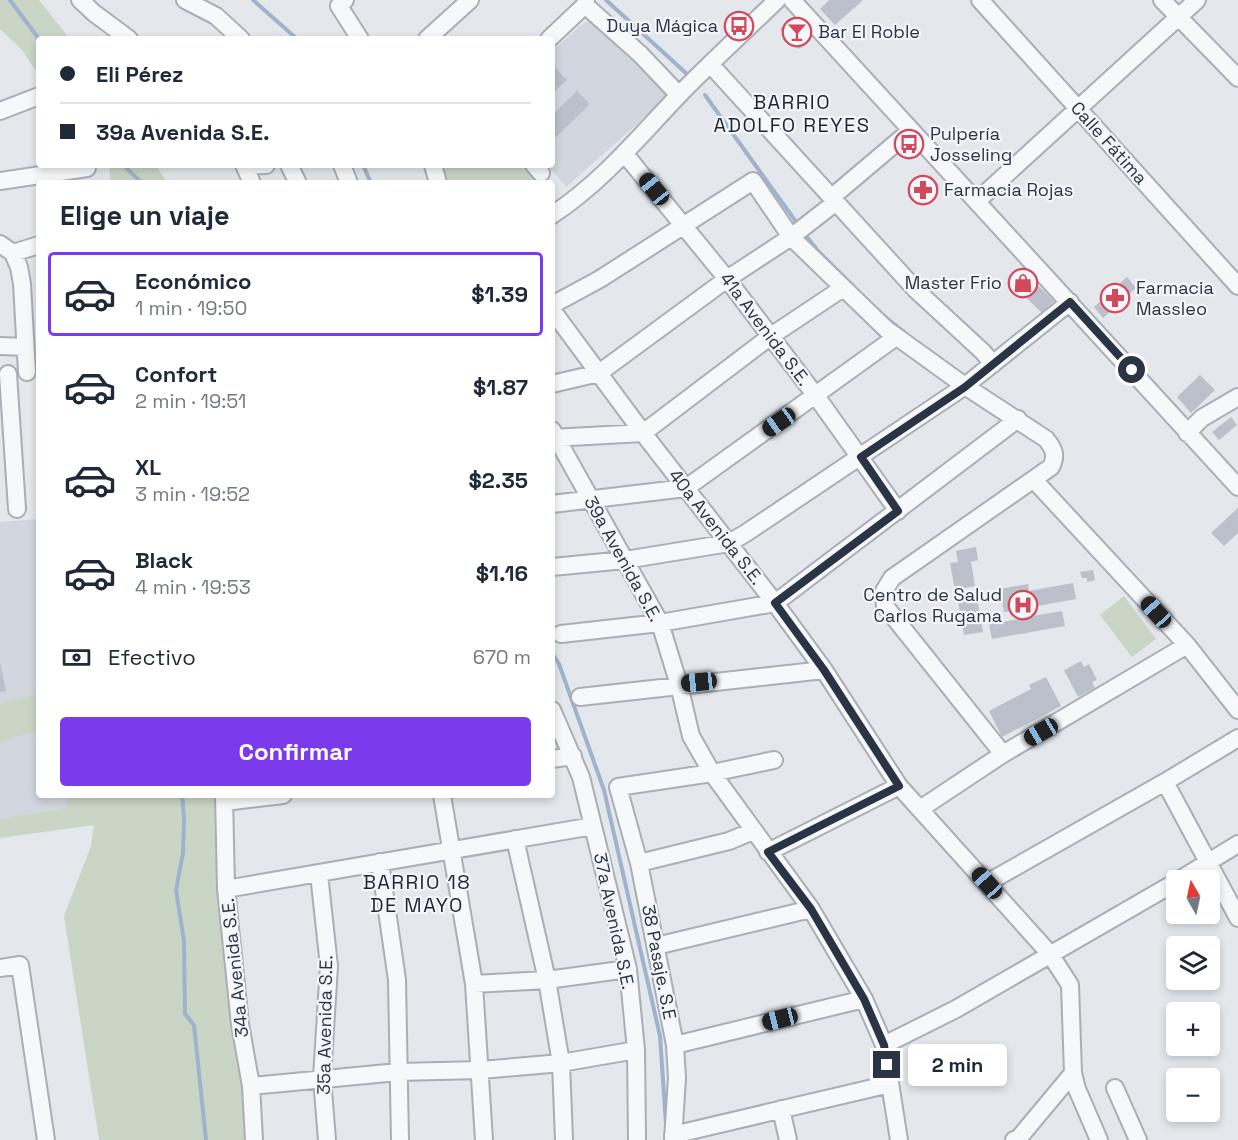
<!DOCTYPE html>
<html lang="es">
<meta charset="utf-8">
<style>
body{margin:0;font-family:"Space Grotesk",sans-serif;background:#f2f2f3;color:#1f2937;height:100vh;display:flex;flex-direction:column;font-size:22px;white-space:nowrap}
*{box-sizing:border-box;margin:0}
p{font-size:20px;color:#747a83}
.icon{flex:none;width:33px;height:33px;fill:none;stroke:currentColor;stroke-width:2;stroke-linecap:round;stroke-linejoin:round}
.map{position:relative;flex:1;overflow:hidden}
.panel{position:absolute;left:36px;top:180px;width:519px;height:618px;display:flex;flex-direction:column;background:#fff;border-radius:6px;box-shadow:0 3px 9px #0003}
.panel>*{flex:none}
.top-card{position:absolute;left:36px;top:36px;width:519px;height:132px;border-radius:6px;box-shadow:0 3px 9px #0003;display:grid;align-content:center;height:132px;padding:0 24px;background:#fff}
.needle{width:39px;rotate:351deg}
.fabs{position:absolute;left:1166px;top:870px;display:grid;gap:12px}
.fabs a{display:grid;place-items:center;width:54px;height:54px;border-radius:6px;background:#fff;box-shadow:0 3px 9px #0003;font-size:30px}
.end{position:absolute;width:27px;height:27px;margin:-14px;border:8px solid #2b3445;background:#fff;box-shadow:0 0 0 3px #fff}
.from{border-radius:50%}
.bubble{position:absolute;height:42px;border-radius:6px;background:#fff;box-shadow:0 3px 9px #0003;font-size:20px;font-weight:700;line-height:42px;text-align:center}
.car{position:absolute;width:18px;height:36px;margin:-18px -9px;border-radius:8px;box-shadow:0 0 4px 2px #0007;background:linear-gradient(#222 24%,#8ab4d8 0 40%,#222 0 76%,#8ab4d8 0 86%,#222 0)}
.top-card b{display:flex;align-items:center;gap:21px;height:57px;font-size:22px}
.top-card b+b{border-top:2px solid #e0e1e3}
.top-card i{width:15px;height:15px;background:#1f2937}
ul{padding:0;list-style:none}
li{display:flex;align-items:center;gap:18px;height:84px;margin:0 12px 9px;padding:0 12px;border:3px solid transparent;border-radius:6px}
li div{flex:1}
li b{display:block;font-size:22px}
li em{font-style:normal;font-weight:700}
li.selected{border-color:#7c3aed}
li>.icon{width:54px;height:54px;stroke-width:1.5}
h2{padding:0 24px;font-size:27px;line-height:72px}
.pay{display:flex;align-items:center;gap:15px;height:66px;padding:0 24px;font-size:22px}
.pay p{margin-inline-start:auto}
.action{display:flex;gap:12px;margin-top:auto;padding:12px 24px}
.action a{flex:1;height:69px;border-radius:6px;background:#7c3aed;color:#fff;font-size:24px;font-weight:700;line-height:69px;text-align:center}
.map>svg:first-child{display:block}
</style>
<div class="map">
<svg width="1238" height="1140" viewBox="0 0 1238 1140">
<rect width="100%" height="100%" fill="#e4e7ec"/>
<!-- built -->
<path fill="#d2d6de" d="M592,18L671,94L566,187L547,165H552V51L580,26Z
M39,519V795H96L94,824L0,838V522Z"/>
<!-- green -->
<path fill="#c9d6c5" d="M0,0H39L70,39H39V76L23,51L0,29Z
M109,165H155L168,183H111Z
M442,165H524L538,183H446Z
M1124,596L1156,639L1132,657L1100,615Z
M39,694V730L0,742V703Z
M70,795H231L245,1026L255,1140H99L64,916L91,846L94,825L0,838V819L66,808Z"/>
<g fill="none" stroke-linecap="round" stroke-linejoin="round">
<!-- stream -->
<path stroke="#9fb4cc" stroke-width="4" d="M10,0L39,39
M253,0L297,39
M606,0L687,74
M705,95L799,226
M123,165L142,183
M363,165L371,183
M803,232L818,251L853,286
M884,316L904,332
M552,653L559,664L604,790L660,1036L666,1124
M182,795L184,818L183,853L176,890L184,941L185,1014L194,1025L206,1140"/>
</g>
<!-- building -->
<path fill="#bbc0ca" d="M829,0H863L835,25L820,9Z
M795,15L814,36L799,49L780,29Z
M553,65L567,80L552,94V66Z
M577,91L590,104L552,141V115Z
M930,175L939,185L917,205L908,196Z
M1023,271L1054,301L1042,313L1011,283Z
M1127,277L1136,288L1103,318L1094,307Z
M1200,375L1215,390L1191,413L1177,397Z
M1231,417L1237,425L1219,440L1212,432Z
M1238,508V533L1224,546L1211,533Z
M976,547L978,560L971,562L975,586L955,590L950,563L958,562L956,551Z
M1093,570L1095,580L1087,582V578H1082L1080,572Z
M1073,583L1076,599L1032,607L1033,616L1062,611L1065,626L992,639L989,624L1020,619L1019,610L1004,612L1000,589L1028,584L1029,591Z
M976,592L983,632L964,635L957,596Z
M1081,661L1084,667L1089,664L1097,680L1092,682L1095,688L1078,697L1064,670Z
M0,662L6,691L0,692Z
M1046,677L1061,706L1002,737L989,711L1031,689L1029,685Z"/>
<g fill="none" stroke-linecap="round" stroke-linejoin="round">
<!-- minor casing -->
<g stroke="#a9aeb7" stroke-width="20">
<path id="minor" d="M80,0L94,13L129,39
M185,0L216,16L241,39
M345,0L339,6L360,39
M792,0L1238,487
M980,0L1238,286
M1162,0L1238,78
M585,5L640,54L679,95
M427,39L470,0
M549,39L585,5L586,0
M710,64L916,290L983,352L993,364
M0,111L39,96
M624,153L727,279L816,396L898,511
M244,165L252,183
M289,165L298,183
M342,165L349,183
M433,165L438,183
M534,165L541,173
M245,166L266,165
M0,181L87,168
M832,197L910,131
M977,201L1197,0
M552,215C600,184 639,137 678,96C710,63 744,32 777,0
M0,244L13,253L19,267L22,284L27,372
M13,253L39,245
M552,305L600,279L753,181L791,237L886,329L965,386L1046,439C1054,449 1057,455 1051,467L892,578L884,591L885,606L1003,754
M552,310L643,433L775,603L824,670L899,786L1050,954L1070,985L1073,1073L1077,1089L1099,1140
M0,346L25,347
M8,374L17,509
M552,384L599,373L727,279L791,237L836,202
M552,430L660,623L679,685L691,736L712,773L811,909L864,999L884,1045L899,1140
M1187,433L1202,418L1238,397
M552,438L643,433L771,336L843,288
M1034,480L1187,645L1238,710
M552,504L686,488L896,337
M552,567L625,560L729,543L746,533L965,386L1070,302
M561,634L660,623L775,603L1018,419
M580,697L824,670
M552,710L581,777L628,969L636,1050L637,1140
M552,759L573,756
M1165,782L1238,918
M224,795L226,889L240,1024L251,1086L254,1140
M442,795L474,984L484,1140
M224,802L283,795
M920,809L1003,754L1187,645
M515,839L547,980L561,1063L564,1140
M768,852L899,786
M380,862L397,980L400,1140
M639,863L729,841L753,831
M319,874L329,966L322,1078L327,1140
M1179,880L1238,844
M987,883L1165,782L1238,738
M226,889L593,826
M656,946L811,909
M0,968L20,965L46,1140
M474,984L547,980L628,969
M675,1045L864,999
M884,1045L956,1009L1176,882
M251,1086L398,1072L481,1070L561,1063L636,1050
M1115,1088L1138,1140
M781,1109L788,1140
M673,1135L890,1084
M673,1140L677,1078L675,1045L639,863L618,787L712,773L774,760
M1014,1140L1018,1139L1073,1073"/>
</g>
<!-- minor -->
<use href="#minor" stroke="#f7f8fa" stroke-width="16"/>
</g>
<g fill="none" stroke-linecap="round" stroke-linejoin="round">
<!-- route -->
<path stroke="#2b3445" stroke-width="8" d="M887,1065L884,1045L864,999L811,909L768,852L899,786L824,670L775,603L898,511L861,457L965,387L1070,302L1132,370"/>
</g>
<!-- icons -->
<defs>
<g id="bus-ring" transform="scale(1.5)"><circle r="9.5" fill="#f4f6f9" stroke="#d1495b" stroke-width="1.5"/><path d="M-5-6H5V4H4V6H2V4H-2V6H-4V4H-5ZM-3.5-4V0h7V-4ZM-3.5 1.2v1.5H-2V1.2ZM2 1.2v1.5H3.5V1.2Z" fill="#d1495b"/></g>
<g id="bar-ring" transform="scale(1.5)"><circle r="9.5" fill="#f4f6f9" stroke="#d1495b" stroke-width="1.5"/><path d="M-6-5H6L.8 .8V4.5H3.5V6h-7V4.5H-.8V.8Z" fill="#d1495b"/></g>
<g id="pharmacy-ring" transform="scale(1.5)"><circle r="9.5" fill="#f4f6f9" stroke="#d1495b" stroke-width="1.5"/><path d="M-2-6h4v4h4v4h-4v4h-4v-4h-4v-4h4Z" fill="#d1495b"/></g>
<g id="shop-ring" transform="scale(1.5)"><circle r="9.5" fill="#f4f6f9" stroke="#d1495b" stroke-width="1.5"/><path d="M-5-2.5h2.3a2.7 3.5 0 0 1 5.4 0H5L5.5 6h-11ZM-1.5-2.5h3a1.5 2.3 0 0 0-3 0Z" fill="#d1495b"/></g>
<g id="hospital-ring" transform="scale(1.5)"><circle r="9.5" fill="#f4f6f9" stroke="#d1495b" stroke-width="1.5"/><path d="M-5-5h3v3.5h4V-5h3V5h-3V1.5h-4V5h-3Z" fill="#d1495b"/></g>
</defs>
<g fill-rule="evenodd">
<use href="#bus-ring" x="739" y="26"/>
<use href="#bar-ring" x="797" y="32"/>
<use href="#bus-ring" x="909" y="144"/>
<use href="#pharmacy-ring" x="923" y="190"/>
<use href="#shop-ring" x="1023" y="283"/>
<use href="#pharmacy-ring" x="1115" y="298"/>
<use href="#hospital-ring" x="1023" y="605"/>
</g>
<g text-anchor="middle" stroke-width="4.5" stroke-linejoin="round" paint-order="stroke">
<!-- poi labels -->
<g font-size="18" fill="#2b3445" stroke="#f4f6f9" text-anchor="start">
<text x="718" y="32" text-anchor="end">Duya Mágica</text>
<text x="818" y="38">Bar El Roble</text>
<text x="930" y="140">Pulpería<tspan x="930" dy="21">Josseling</tspan></text>
<text x="944" y="196">Farmacia Rojas</text>
<text x="1002" y="289" text-anchor="end">Master Frio</text>
<text x="1136" y="294">Farmacia<tspan x="1136" dy="21">Massleo</tspan></text>
<text x="1002" y="601" text-anchor="end">Centro de Salud<tspan x="1002" dy="21">Carlos Rugama</tspan></text>
</g>
<!-- street labels -->
<g font-size="18" fill="#2b3445" stroke="#f4f6f9">
<text transform="translate(1109 143) rotate(48)" y="6">Calle Fátima</text>
<text transform="translate(765 329) rotate(53)" y="6">41a Avenida S.E.</text>
<text transform="translate(716 527) rotate(52)" y="6">40a Avenida S.E.</text>
<text transform="translate(623 559) rotate(61)" y="6">39a Avenida S.E.</text>
<text transform="translate(614 921) rotate(78)" y="6">37a Avenida S.E.</text>
<text transform="translate(659 962) rotate(79)" y="6">38 Pasaje. S.E</text>
<text transform="translate(235 968) rotate(-96)" y="6">34a Avenida S.E.</text>
<text transform="translate(325 1025) rotate(-89)" y="6">35a Avenida S.E.</text>
</g>
<!-- neighbourhood labels -->
<g font-size="20" letter-spacing="1.5" fill="#1d2536" stroke="#f4f6f9">
<text x="792" y="109">BARRIO<tspan x="792" dy="23">ADOLFO REYES</tspan></text>
<text x="417" y="889">BARRIO 18<tspan x="417" dy="23">DE MAYO</tspan></text>
</g>
</g>
</svg>
<div class="fabs">
<a><svg class="needle" viewBox="-14 -14 28 28"><path d="M0-13l5 13h-10z" fill="#e53935"/><path d="M0 13l5-13h-10z" fill="#747a83"/></svg></a>
<a><svg class="icon" aria-label="layers" viewBox="0 0 24 24"><path d="M12 4l9 5-9 5-9-5zM3 14l9 5 9-5"/></svg></a>
<a>+</a>
<a>−</a>
</div>
<i class="end from" style="left:1132px;top:370px"></i>
<i class="end" style="left:887px;top:1065px"></i>
<div class="bubble" style="left:908px;top:1044px;width:99px">2 min</div>
<i class="car" style="left:654px;top:189px;rotate:321deg"></i>
<i class="car" style="left:779px;top:422px;rotate:235deg"></i>
<i class="car" style="left:1156px;top:612px;rotate:318deg"></i>
<i class="car" style="left:699px;top:682px;rotate:264deg"></i>
<i class="car" style="left:1041px;top:732px;rotate:240deg"></i>
<i class="car" style="left:987px;top:883px;rotate:318deg"></i>
<i class="car" style="left:780px;top:1019px;rotate:256deg"></i>
<div class="top-card">
<b><i class="from"></i>Eli Pérez</b>
<b><i></i>39a Avenida S.E.</b>
</div>
<section class="panel">
<h2>Elige un viaje</h2>
<ul>
<li class="selected"><svg class="icon" aria-label="car" viewBox="0 0 24 24"><path d="M5 17H2v-5l4-1 3-4h7l3 4 3 1v5h-3M9 17h6M6 11h13"/><circle cx="7" cy="17" r="2"/><circle cx="17" cy="17" r="2"/></svg><div><b>Económico</b><p>1 min · 19:50</p></div><em>$1.39</em></li>
<li><svg class="icon" aria-label="car" viewBox="0 0 24 24"><path d="M5 17H2v-5l4-1 3-4h7l3 4 3 1v5h-3M9 17h6M6 11h13"/><circle cx="7" cy="17" r="2"/><circle cx="17" cy="17" r="2"/></svg><div><b>Confort</b><p>2 min · 19:51</p></div><em>$1.87</em></li>
<li><svg class="icon" aria-label="car" viewBox="0 0 24 24"><path d="M5 17H2v-5l4-1 3-4h7l3 4 3 1v5h-3M9 17h6M6 11h13"/><circle cx="7" cy="17" r="2"/><circle cx="17" cy="17" r="2"/></svg><div><b>XL</b><p>3 min · 19:52</p></div><em>$2.35</em></li>
<li><svg class="icon" aria-label="car" viewBox="0 0 24 24"><path d="M5 17H2v-5l4-1 3-4h7l3 4 3 1v5h-3M9 17h6M6 11h13"/><circle cx="7" cy="17" r="2"/><circle cx="17" cy="17" r="2"/></svg><div><b>Black</b><p>4 min · 19:53</p></div><em>$1.16</em></li>
</ul>
<div class="pay"><svg class="icon" aria-label="cash" viewBox="0 0 24 24"><path d="M3 7h18v10H3z"/><circle cx="12" cy="12" r="2"/></svg>Efectivo<p>670 m</p></div>
<div class="action"><a>Confirmar</a></div>
</section>
</div>
